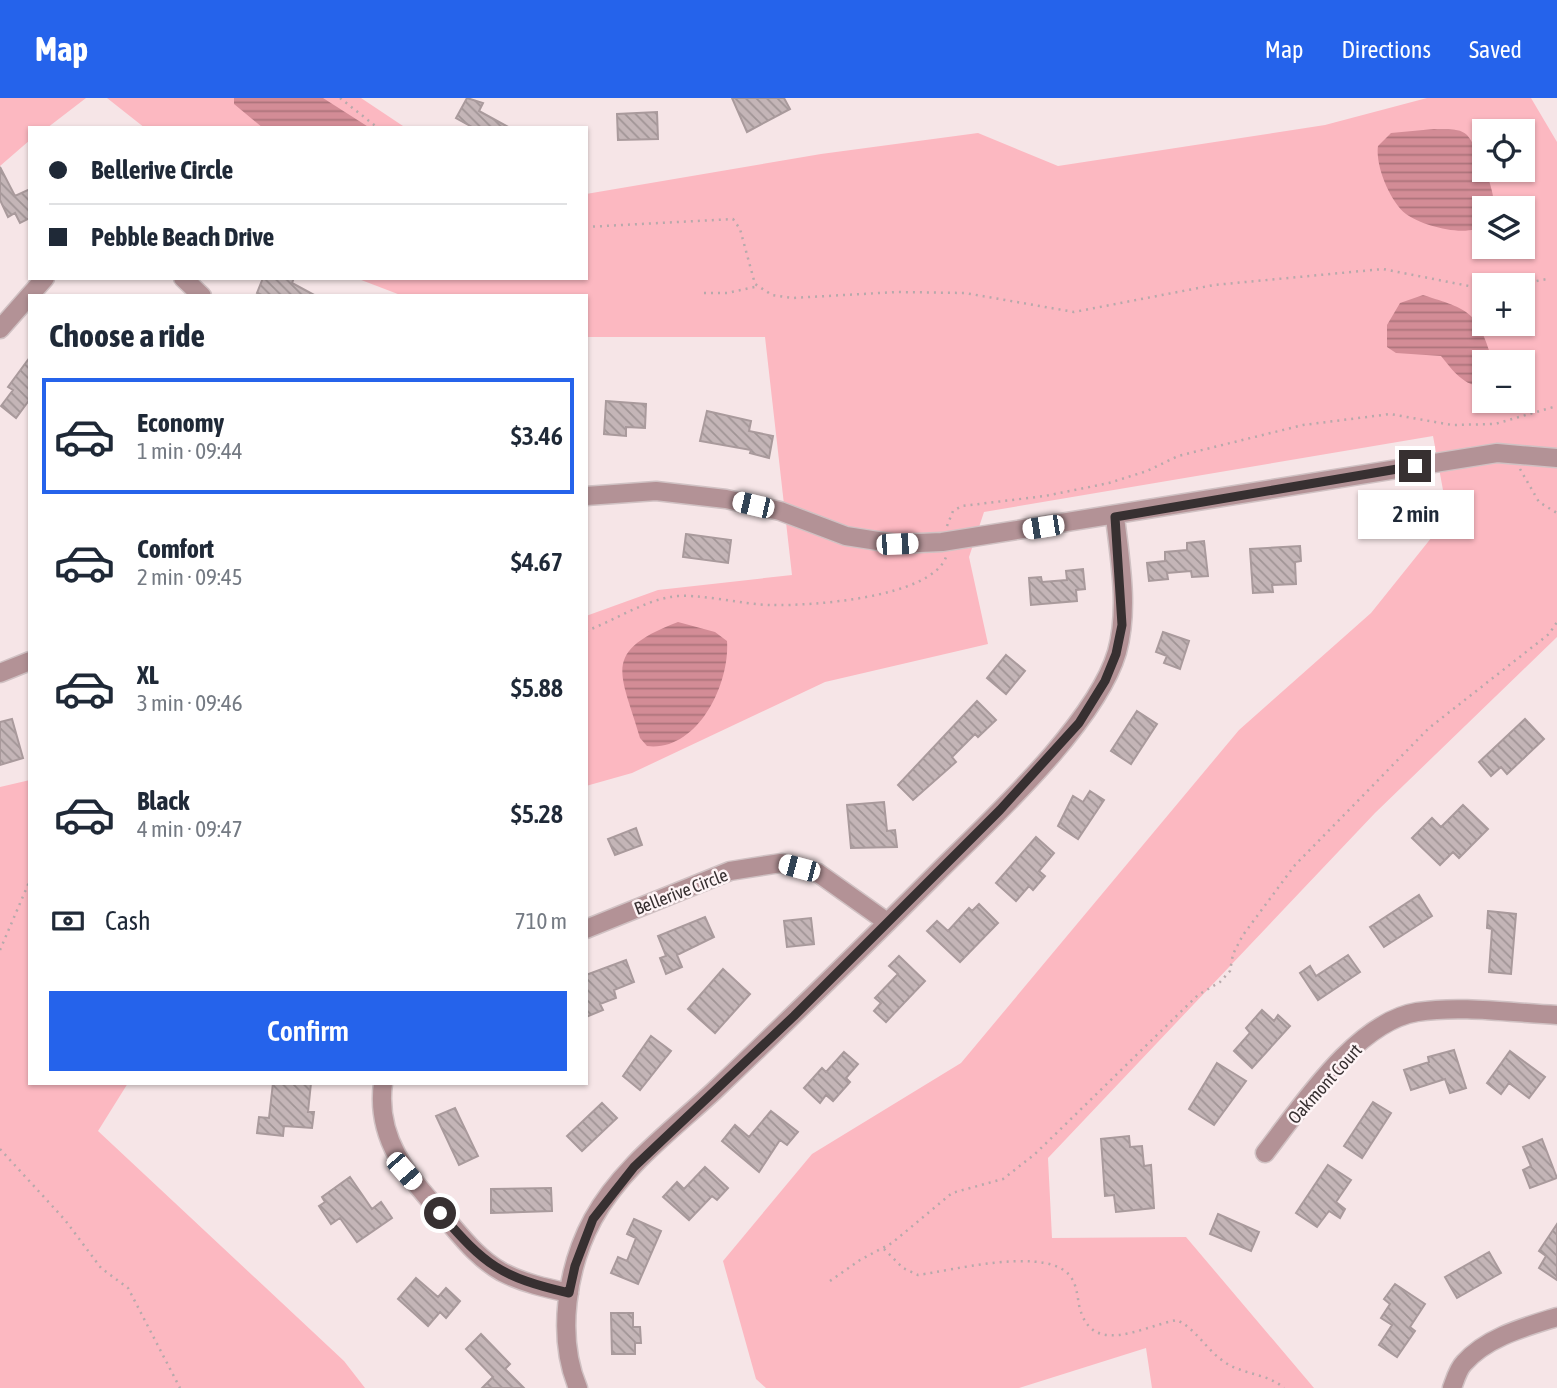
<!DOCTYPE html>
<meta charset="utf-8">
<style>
body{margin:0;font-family:"Asap Condensed",sans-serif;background:#f6f6f7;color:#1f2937;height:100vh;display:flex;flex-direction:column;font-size:26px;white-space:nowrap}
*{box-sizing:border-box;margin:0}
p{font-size:23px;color:#747a83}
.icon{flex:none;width:38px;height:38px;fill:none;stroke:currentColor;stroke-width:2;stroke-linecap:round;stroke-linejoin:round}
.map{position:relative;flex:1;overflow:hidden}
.sheet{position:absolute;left:28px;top:196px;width:560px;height:791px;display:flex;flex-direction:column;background:#fff;border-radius:0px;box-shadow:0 2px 5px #0004}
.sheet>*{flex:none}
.guide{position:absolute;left:28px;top:28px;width:560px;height:154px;border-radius:0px;box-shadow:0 2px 5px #0004;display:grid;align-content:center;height:154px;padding:0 21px;background:#fff}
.controls{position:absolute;left:1472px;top:21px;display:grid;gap:14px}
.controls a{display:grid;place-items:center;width:63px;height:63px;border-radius:0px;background:#fff;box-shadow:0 2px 5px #0004;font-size:35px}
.end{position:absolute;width:32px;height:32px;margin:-16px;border:9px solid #373031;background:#fff;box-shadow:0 0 0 4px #fff}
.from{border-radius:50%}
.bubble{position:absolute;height:49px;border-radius:0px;background:#fff;box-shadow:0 2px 5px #0004;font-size:23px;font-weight:600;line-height:49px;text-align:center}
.car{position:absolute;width:21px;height:42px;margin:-21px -10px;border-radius:9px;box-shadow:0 0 5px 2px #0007;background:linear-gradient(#fff 24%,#345 0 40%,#fff 0 76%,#345 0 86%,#fff 0)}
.guide b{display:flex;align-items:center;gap:24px;height:66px;font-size:26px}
.guide b+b{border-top:2px solid #e0e1e3}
.guide i{width:18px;height:18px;background:#1f2937}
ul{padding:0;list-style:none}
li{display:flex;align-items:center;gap:21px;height:116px;margin:0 14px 10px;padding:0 7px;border:4px solid transparent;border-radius:0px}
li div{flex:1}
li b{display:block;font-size:26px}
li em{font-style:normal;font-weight:600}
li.on{border-color:#2563eb}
li>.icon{width:63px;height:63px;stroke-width:1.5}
h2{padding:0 21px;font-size:32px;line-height:84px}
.pay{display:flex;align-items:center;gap:18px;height:77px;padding:0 21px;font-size:26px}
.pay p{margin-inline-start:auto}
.button{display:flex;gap:14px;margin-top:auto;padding:14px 21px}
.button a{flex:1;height:80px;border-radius:0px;background:#2563eb;color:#fff;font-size:28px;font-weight:600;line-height:80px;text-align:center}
header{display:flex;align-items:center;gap:42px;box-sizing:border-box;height:98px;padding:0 35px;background:#2563eb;color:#fff}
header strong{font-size:33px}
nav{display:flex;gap:38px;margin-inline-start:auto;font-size:24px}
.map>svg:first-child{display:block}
</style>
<header>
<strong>Map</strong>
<nav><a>Map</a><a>Directions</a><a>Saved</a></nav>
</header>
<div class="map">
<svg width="1557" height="1290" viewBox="0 0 1557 1290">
<defs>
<pattern id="water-rules" width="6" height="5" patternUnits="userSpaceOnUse" patternTransform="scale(1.75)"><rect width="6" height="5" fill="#d38c96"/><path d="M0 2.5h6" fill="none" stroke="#ac737b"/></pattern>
<pattern id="building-back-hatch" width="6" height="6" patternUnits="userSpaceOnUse" patternTransform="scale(1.75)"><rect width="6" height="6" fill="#c4b5b7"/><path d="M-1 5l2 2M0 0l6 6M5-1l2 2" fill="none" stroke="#a09495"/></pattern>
</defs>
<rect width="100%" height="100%" fill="#f6e5e7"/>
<!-- green -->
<path fill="#fcb8c1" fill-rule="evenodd" d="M0,0H86L47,30H30V42L0,68Z
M107,0H361L406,30H145Z
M1427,0H1531L1557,44V539L1375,715L1048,1060L1052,1140L1186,1139L1314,1290H1152L1146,1250L1019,1290H766L756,1281L723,1163L812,1056L961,965L1239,632L1371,515L1448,419L1433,338L984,414L969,459L988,546L825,584L632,675L586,688V518L658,492L792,477L765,239H586V198H403L356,180H586V96L821,56L978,35L1058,68L1325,27ZM1484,33H1522V72H1484ZM1484,110H1522V149H1484ZM1484,187H1522V226H1484ZM1484,264H1522V303H1484Z
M30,682V985H128L98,1033L344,1263L365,1290H0V689Z"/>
<!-- water -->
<path fill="url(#water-rules)" d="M234,0H323L370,30H263L234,6Z
M1434,31C1445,32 1459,29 1467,37C1477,48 1498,97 1493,110H1484V126C1470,141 1422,128 1406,116C1390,104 1375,67 1378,48L1391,35Z
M1423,197C1470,212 1477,213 1492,261V264H1484V289C1464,288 1453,273 1441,258L1396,255L1387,249V227L1400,205Z
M678,524L715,534L727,543C730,587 697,654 647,648L640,640C621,574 600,554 678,524Z"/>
<!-- building -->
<path fill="url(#building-back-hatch)" stroke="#a99a9c" stroke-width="2" d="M467,0L483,5L479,13L510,30H474L456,20Z
M732,0H784L790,11L747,34Z
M657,14L658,41L618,42L617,16Z
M0,69L15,98L30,91V120L20,125L15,115L8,119L0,102Z
M263,180H294L292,185L316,198H264L257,195Z
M30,259V301L16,320L1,308L13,292L8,289Z
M606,303L646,306L645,330L626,329V338L604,336Z
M707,313L751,323L749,333L773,338L769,360L750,355L751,352L700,343Z
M686,436L731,442L728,465L683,459Z
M1204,443L1208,478L1192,479L1191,473L1167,475L1168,481L1149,483L1147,465L1165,463V454L1187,452V445Z
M1300,448L1301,463L1295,464L1296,486L1272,487L1273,494L1253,495L1250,451Z
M1083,471L1085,491L1076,492L1077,503L1031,507L1029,480L1041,479L1042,484L1067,482L1066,473Z
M1163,534L1189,543L1180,571L1164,565L1167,558L1156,554Z
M1006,557L1025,573L1006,596L987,580Z
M977,603L996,622L978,639L975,636L952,659L956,664L913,702L898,687Z
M1137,613L1157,626L1131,666L1111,653Z
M12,621L23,660L0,667V624Z
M1525,621L1544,641L1507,676L1501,669L1491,678L1479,664Z
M1090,693L1104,702L1078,741L1058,728L1073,698L1083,704Z
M884,704L887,733L895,732L897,749L851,750L847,707Z
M1463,707L1488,731L1459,760L1453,754L1440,767L1412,740L1432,720L1441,729Z
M636,730L642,747L615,757L608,741Z
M1036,739L1054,755L1039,773L1045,778L1033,792L1029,788L1016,803L996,785Z
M1419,797L1432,818L1384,849L1370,829Z
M979,806L998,825L960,864L927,833L937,823L948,833L969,810L972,813Z
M1488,813L1516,816L1511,876L1489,874L1492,831L1487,830Z
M705,819L714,839L677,857L682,869L666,876L660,860L666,858L658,838Z
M811,820L814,846L787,849L784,823Z
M1348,857L1360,874L1318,902L1300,875L1310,868L1316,878Z
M899,858L925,883L886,924L874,913L881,905L875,900L898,876L889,868Z
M626,862L634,884L614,892L616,900L600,906L603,912L586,919V877Z
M723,871L750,896L715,935L688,911Z
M1262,912L1274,923L1278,917L1290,928L1252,970L1234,953L1250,935L1246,930Z
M651,938L671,953L640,992L623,978Z
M1454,952L1466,990L1450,995L1445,981L1411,992L1404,972L1429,964L1428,959Z
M1510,953L1545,979L1529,1000L1509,985L1501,996L1487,985Z
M844,954L858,966L846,980L850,984L833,1003L826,997L820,1005L804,990L822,970L826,974Z
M1217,965L1246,983L1214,1027L1189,1011Z
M273,985H311L308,1014H314L312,1030L284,1028L283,1038L257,1035L259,1019L269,1020Z
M1373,1004L1391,1015L1362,1060L1344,1048Z
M602,1005L617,1020L582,1053L567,1038Z
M455,1010L478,1058L459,1067L436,1018Z
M771,1013L798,1034L787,1047L780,1042L759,1074L722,1043L735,1027L749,1039Z
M1129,1038L1130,1049L1142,1048L1144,1068L1151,1067L1154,1110L1116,1114L1114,1097L1105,1098L1101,1041Z
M1542,1041L1557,1080L1530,1090L1523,1072L1531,1068L1523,1049Z
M1328,1067L1351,1082L1336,1104L1345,1111L1340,1120L1329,1113L1317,1129L1296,1115Z
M705,1069L728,1090L717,1102L712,1098L689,1122L663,1099L677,1084L684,1091Z
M350,1079L372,1111L381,1104L392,1120L357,1144L340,1120L331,1126L319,1108L325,1104L322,1099Z
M551,1090L552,1113L491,1115V1091Z
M1218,1116L1259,1134L1251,1153L1210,1136Z
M634,1121L661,1133L638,1186L611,1175L618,1159L627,1163L636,1140L627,1136Z
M1557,1126V1182L1539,1170L1546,1158L1539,1153Z
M1489,1154L1501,1175L1457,1200L1445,1179Z
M416,1180L438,1199L446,1190L460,1203L446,1220L440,1214L428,1228L398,1201Z
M1395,1186L1425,1206L1410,1229L1415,1233L1397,1259L1379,1247L1392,1227L1381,1220L1390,1206L1384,1201Z
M611,1215H633V1229H640L641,1245H635V1256H612Z
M481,1236L510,1266L505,1271L524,1290H482L493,1279L466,1251Z"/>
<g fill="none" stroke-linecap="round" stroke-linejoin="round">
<!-- minor casing -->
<g stroke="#d0c1c3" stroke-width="21">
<path id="minor" d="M183,180L202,198
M0,231L45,180
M586,398L656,393L726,401L780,413L846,438L897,446L942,444L1497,355L1557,360
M0,575L30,563
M586,831L730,773L781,765L818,775L887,824
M383,985C375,1044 412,1082 447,1122C464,1142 479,1161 502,1174C523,1185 546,1190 569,1195
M1265,1055C1301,1009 1356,924 1417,914C1462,907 1512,915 1557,917
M578,1290C556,1238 567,1169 593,1121C620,1071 672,1032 713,994C788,923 862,850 935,777C989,723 1096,626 1117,554C1129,511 1120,462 1115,419
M1452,1290C1455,1282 1458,1271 1464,1265C1487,1239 1525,1229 1557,1219"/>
</g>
<!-- path -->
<path stroke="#b7a9ab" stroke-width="2.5" stroke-dasharray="2 5" stroke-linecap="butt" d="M340,0L378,30
M586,129L733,121L740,131L755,186L772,197L792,200L897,194L965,195L1074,214L1214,187L1383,171L1484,191
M1516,187L1547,181
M704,195H727L759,188
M1520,371L1539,404L1557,415
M947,428L953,413L962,408L1045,398L1109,385L1147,373L1178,358L1303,327L1390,316L1452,327L1495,326L1557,308
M586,533C613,523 642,504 670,499C697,494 742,507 772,507C810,508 931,500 946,459
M0,852L30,782
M0,1051L65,1122L101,1170L128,1190L180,1290
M884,1151L903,1170L918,1177C954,1172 1035,1151 1065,1173C1076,1181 1077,1195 1079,1207C1091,1260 1140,1229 1177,1222C1197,1232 1205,1250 1223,1263C1242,1277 1267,1275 1284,1290
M830,1183L860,1162L892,1145L952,1095L1003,1081L1035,1056L1198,897L1220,884L1230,873L1233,856L1243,837L1295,767L1429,630L1549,536L1557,524"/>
<!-- minor -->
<use href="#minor" stroke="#b39296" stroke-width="18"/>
</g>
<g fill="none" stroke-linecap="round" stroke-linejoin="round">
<!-- route -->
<path stroke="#373031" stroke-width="9" d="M440,1115C485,1167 500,1179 569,1195L575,1168L593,1121L634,1069L794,918L1000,712L1079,625L1105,583L1116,556L1122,527L1115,419L1415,368"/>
</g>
<g text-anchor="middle" stroke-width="5" stroke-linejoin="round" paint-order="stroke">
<!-- street labels -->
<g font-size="18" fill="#373031" stroke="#fef4f6">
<text transform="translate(681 794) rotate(-21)" y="6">Bellerive Circle</text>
<text transform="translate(1325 986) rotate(-48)" y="6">Oakmont Court</text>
</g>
</g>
</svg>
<div class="controls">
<a><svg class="icon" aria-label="locate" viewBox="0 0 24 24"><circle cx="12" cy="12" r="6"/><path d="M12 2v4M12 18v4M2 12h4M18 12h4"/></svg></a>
<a><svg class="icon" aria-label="layers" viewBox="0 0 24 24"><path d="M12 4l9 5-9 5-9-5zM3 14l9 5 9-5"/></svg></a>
<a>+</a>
<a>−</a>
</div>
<i class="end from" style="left:440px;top:1115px"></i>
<i class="end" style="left:1415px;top:368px"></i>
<div class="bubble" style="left:1358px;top:392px;width:116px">2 min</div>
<i class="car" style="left:753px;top:407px;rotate:283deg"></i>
<i class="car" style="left:1043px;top:429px;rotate:261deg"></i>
<i class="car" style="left:897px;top:446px;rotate:88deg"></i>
<i class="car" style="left:799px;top:770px;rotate:285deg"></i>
<i class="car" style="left:404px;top:1073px;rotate:139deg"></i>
<div class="guide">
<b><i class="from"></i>Bellerive Circle</b>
<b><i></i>Pebble Beach Drive</b>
</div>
<section class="sheet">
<h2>Choose a ride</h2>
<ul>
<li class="on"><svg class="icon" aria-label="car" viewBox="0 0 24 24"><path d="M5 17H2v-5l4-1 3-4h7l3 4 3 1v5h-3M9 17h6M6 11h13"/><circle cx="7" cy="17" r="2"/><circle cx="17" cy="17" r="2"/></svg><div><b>Economy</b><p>1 min · 09:44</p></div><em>$3.46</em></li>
<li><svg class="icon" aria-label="car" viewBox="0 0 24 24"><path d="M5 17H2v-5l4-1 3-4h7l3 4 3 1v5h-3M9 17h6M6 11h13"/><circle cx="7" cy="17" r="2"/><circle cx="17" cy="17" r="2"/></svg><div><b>Comfort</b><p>2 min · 09:45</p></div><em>$4.67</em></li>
<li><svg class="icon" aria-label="car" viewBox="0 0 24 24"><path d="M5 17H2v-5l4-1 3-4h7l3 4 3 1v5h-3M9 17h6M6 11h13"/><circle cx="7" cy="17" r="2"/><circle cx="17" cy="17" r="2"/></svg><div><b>XL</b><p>3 min · 09:46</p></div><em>$5.88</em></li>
<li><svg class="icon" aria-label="car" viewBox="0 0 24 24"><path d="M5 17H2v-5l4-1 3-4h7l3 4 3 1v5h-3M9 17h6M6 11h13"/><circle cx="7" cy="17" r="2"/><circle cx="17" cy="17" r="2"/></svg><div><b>Black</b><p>4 min · 09:47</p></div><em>$5.28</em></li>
</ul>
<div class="pay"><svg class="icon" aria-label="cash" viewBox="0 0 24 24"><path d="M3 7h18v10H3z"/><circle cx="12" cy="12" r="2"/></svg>Cash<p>710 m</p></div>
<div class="button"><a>Confirm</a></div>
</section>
</div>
